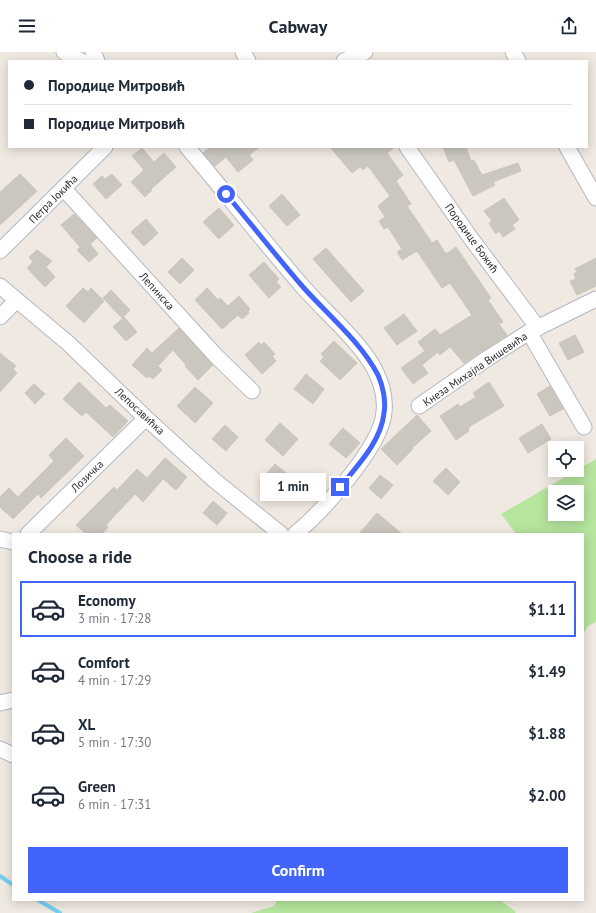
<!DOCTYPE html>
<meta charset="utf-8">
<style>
body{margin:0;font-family:"PT Sans",sans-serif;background:#f2f2f3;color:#1f2937;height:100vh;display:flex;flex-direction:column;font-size:15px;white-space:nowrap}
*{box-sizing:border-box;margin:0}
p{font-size:13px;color:#747a83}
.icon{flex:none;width:22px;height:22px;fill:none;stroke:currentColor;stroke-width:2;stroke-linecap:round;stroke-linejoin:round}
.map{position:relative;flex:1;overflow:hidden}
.details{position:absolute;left:12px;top:481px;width:572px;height:368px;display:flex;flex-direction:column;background:#fff;border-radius:0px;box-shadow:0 2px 10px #0003}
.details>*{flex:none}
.guide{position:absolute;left:8px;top:8px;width:580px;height:88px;border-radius:0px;box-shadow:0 2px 10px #0003;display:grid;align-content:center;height:88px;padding:0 16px;background:#fff}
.controls{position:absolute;left:548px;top:389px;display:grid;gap:8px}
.controls a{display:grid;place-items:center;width:36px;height:36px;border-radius:0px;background:#fff;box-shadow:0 2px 10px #0003;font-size:20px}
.end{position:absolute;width:18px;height:18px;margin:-9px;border:5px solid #4264fb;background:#fff;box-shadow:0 0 0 2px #fff}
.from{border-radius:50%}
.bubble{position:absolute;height:28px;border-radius:0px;background:#fff;box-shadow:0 2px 10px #0003;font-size:13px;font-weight:800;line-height:28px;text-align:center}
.guide b{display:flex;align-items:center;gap:14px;height:38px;font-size:15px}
.guide b+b{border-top:1px solid #e0e1e3}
.guide i{width:10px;height:10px;background:#1f2937}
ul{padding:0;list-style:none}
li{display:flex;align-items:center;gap:12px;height:56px;margin:0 8px 6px;padding:0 8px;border:2px solid transparent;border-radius:0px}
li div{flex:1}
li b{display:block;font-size:15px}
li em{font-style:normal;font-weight:800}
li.active{border-color:#4264fb}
li>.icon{width:36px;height:36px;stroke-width:1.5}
h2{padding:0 16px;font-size:18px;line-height:48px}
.cta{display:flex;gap:8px;margin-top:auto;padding:8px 16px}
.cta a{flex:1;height:46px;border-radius:0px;background:#4264fb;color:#fff;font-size:16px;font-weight:800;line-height:46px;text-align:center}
header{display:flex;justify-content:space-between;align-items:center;height:52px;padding:0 16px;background:#fff;font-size:18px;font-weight:800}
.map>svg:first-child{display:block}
</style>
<header><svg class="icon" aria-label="menu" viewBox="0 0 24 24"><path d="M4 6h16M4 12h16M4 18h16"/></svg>Cabway<svg class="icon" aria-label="share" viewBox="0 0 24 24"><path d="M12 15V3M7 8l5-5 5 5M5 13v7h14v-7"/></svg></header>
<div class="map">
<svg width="596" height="861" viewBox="0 0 596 861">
<rect width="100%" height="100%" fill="#efe9e1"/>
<!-- green -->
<path fill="#b6e59e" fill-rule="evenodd" d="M596,407V570L588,574L583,582V482H516L501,462ZM555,440H577V462H555Z
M277,848H500L516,860L515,861H251L274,854Z"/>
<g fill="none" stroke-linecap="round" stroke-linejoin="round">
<!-- stream -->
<path stroke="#75cff0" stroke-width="4" d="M0,824L13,833
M38,848L60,861"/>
</g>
<!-- building -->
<path fill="#cbc7bf" stroke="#cbc5ba" d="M210,95H260L249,103L253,108L238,120L226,105L215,114L203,101Z
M330,95H395L387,101L403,123L396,129L411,152L407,154L432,191L437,188L446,202L456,195L491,246L488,248L503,270L499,272L507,283L464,311L450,295L440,303L438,300L422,313L428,321L413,332L401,316L425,299L418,290L435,277L440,283L472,263L450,231L442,236L417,199L402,208L397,200L402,197L388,175L384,177L379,169L385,165L378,154L390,144L368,114L363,118L360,115L352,121Z
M443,95H466L471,109L474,108L482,123L518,111L521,119L493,130L495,133L473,144L454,108L449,110Z
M142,96L154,110L164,101L176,115L151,137L152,138L145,145L131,130L144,118L132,104Z
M20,122L37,139L0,173V140Z
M112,122L122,133L106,147L93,132L102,124L105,127Z
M282,142L300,163L287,174L269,154Z
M504,146L519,168L512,173L515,177L503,185L499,179L496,182L489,171L492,169L484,159Z
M219,156L234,173L219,187L203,170Z
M74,162L97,186L90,192L98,202L89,210L77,198L80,195L61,173Z
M146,167L158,181L144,194L131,180Z
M326,196L364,239L351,250L313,207Z
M37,198L52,209L46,215L55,225L45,235L27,216L33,210L29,205Z
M182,206L194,218L180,232L168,220Z
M596,206V234L577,243L570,229L576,227L574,222L577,220L575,217Z
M264,210L279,227L276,230L281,235L269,246L249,223Z
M83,236L88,240L91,236L104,249L84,271L66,254Z
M207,236L218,248L220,246L228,254L239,244L250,257L248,259L249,261L242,267L238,263L222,277L195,248Z
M111,238L130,258L122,266L103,246Z
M404,262L417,279L397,293L384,276Z
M124,265L137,280L126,289L113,275Z
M179,276L213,313L198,328L185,314L186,313L173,298L158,314L162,318L153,327L149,324L147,326L132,313L147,296L152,301Z
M575,283L584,300L568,308L559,291Z
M334,289L357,311L340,328L320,309L324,305L321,302Z
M259,290L261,293L264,290L275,302L272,304L276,309L262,322L245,303Z
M0,301L16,314L13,317L17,321L0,340Z
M306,322L324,337L313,352L294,337Z
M79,330L106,356L110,353L128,369L113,385L86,360L82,364L63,347Z
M489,330L504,354L472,373L468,377L469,379L456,388L440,364L458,352L460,355L476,345L473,341Z
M34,332L45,342L35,352L25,341Z
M550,334L563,357L550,364L537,342Z
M195,335L213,351L195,371L177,354Z
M417,363L431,379L412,396L413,397L397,413L381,397Z
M280,371L298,387L283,404L265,388Z
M542,372L551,387L528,401L519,386Z
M225,373L238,385L226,399L212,387Z
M343,376L360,391L346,406L329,392Z
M66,386L84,404L41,446L38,442L13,467L0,455V445L9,436L18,445L54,409L49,403Z
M165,406L187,425L176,438L163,427L143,450L135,442L106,473L108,475L102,482H86L76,473L114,435L117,438L137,417L147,426Z
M275,412L290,424L276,441L261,428Z
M446,416L460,430L448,443L433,429Z
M380,423L393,433L381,447L369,436Z
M213,449L227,461L217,473L203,461Z
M377,461L402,482H359Z"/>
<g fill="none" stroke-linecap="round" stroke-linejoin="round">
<!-- minor casing -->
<g stroke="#b4b7c1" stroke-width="17">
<path id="minor" d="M64,0L81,9
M93,0L97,9
M243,0L248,9
M513,0L518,9
M344,9L365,0
M187,95C226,141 263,189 303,235C325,260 353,283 371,311C380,326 386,343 384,360C382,394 322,460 295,482
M407,95L470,185L538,276
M567,95L596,146
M64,137L216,304L252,339
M0,199L105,95
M0,234L68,291L146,366L214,428L281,482
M0,265L17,248
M529,280L584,375
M419,354L488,306L529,280L596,247
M28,482L146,366
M0,487L13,490
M0,651L13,648
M0,697L13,703"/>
</g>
<!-- minor -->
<use href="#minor" stroke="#fff" stroke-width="15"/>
</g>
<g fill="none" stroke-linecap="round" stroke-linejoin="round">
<!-- route -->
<path stroke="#4264fb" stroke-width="5" d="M226,142C252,173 277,205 303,235C328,263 360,289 378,323C383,334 386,349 384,361C381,390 357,414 340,435"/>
</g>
<g text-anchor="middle" stroke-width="3" stroke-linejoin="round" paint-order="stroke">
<!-- street labels -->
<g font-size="11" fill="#2e2e2e" stroke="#fff">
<text transform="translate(53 147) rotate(-45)" y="4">Петра Јокића</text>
<text transform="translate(472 186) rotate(54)" y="4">Породице Божић</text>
<text transform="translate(157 239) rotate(48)" y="4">Лепинска</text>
<text transform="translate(475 317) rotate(-34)" y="4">Кнеза Михајла Вишевића</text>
<text transform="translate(140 359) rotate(43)" y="4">Лепосавићка</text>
<text transform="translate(87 424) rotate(-44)" y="4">Лозичка</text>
</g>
</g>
</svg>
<div class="controls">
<a><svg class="icon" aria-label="locate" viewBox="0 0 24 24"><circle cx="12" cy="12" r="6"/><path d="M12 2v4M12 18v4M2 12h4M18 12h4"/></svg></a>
<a><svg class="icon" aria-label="layers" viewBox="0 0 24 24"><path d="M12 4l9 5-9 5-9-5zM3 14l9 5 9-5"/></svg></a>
</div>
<i class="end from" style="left:226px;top:142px"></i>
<i class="end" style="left:340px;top:435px"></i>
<div class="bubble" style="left:260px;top:421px;width:66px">1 min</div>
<div class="guide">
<b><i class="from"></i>Породице Митровић</b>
<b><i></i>Породице Митровић</b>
</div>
<section class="details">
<h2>Choose a ride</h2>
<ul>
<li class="active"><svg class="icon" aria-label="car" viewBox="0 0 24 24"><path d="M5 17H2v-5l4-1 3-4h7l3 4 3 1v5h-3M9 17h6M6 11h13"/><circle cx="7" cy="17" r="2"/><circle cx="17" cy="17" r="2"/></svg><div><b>Economy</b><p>3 min · 17:28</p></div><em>$1.11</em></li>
<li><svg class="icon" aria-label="car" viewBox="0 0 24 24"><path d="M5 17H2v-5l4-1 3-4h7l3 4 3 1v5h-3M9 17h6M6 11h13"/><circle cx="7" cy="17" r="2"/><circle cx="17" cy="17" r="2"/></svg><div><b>Comfort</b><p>4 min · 17:29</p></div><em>$1.49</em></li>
<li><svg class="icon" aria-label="car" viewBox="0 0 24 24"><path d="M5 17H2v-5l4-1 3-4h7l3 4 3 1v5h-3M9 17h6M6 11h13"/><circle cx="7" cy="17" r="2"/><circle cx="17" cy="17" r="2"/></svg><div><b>XL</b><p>5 min · 17:30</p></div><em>$1.88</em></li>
<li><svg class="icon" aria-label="car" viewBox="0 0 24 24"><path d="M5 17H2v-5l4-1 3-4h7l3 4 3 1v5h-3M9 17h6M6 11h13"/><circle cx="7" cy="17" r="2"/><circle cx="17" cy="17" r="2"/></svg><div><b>Green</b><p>6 min · 17:31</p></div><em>$2.00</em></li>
</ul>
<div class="cta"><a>Confirm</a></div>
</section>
</div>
